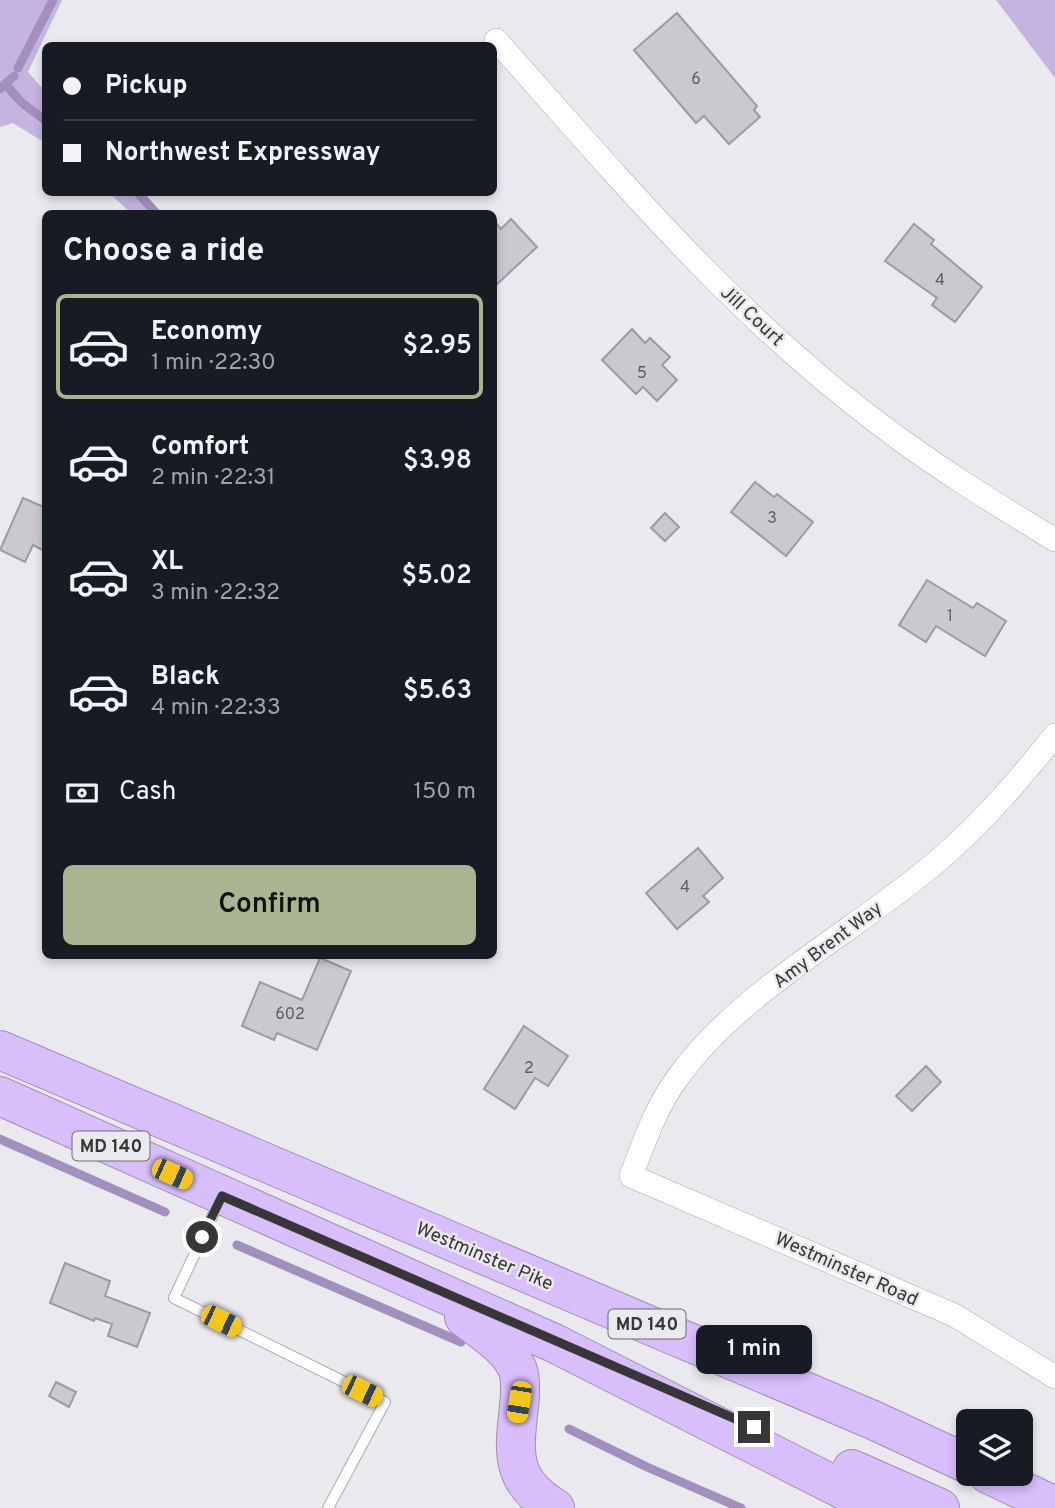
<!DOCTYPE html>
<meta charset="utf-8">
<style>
body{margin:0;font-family:Overpass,sans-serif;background:#20242c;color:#f1f3f6;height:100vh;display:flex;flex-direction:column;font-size:26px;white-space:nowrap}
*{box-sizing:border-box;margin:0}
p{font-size:23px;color:#9ea1a6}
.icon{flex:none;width:38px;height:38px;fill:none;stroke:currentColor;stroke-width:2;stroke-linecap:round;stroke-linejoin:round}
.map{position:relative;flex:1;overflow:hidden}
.panel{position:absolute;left:42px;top:210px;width:455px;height:749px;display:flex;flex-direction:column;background:#171b24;border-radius:10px;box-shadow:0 4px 10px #0003}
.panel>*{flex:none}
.top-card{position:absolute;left:42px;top:42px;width:455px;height:154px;border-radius:10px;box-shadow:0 4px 10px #0003;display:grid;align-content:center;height:154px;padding:0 21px;background:#171b24}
.tools{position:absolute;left:956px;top:1409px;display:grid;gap:14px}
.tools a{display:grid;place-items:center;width:77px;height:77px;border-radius:10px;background:#171b24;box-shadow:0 4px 10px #0003;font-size:35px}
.end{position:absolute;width:32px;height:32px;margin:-16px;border:9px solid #373738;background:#fff;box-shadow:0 0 0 4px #fff}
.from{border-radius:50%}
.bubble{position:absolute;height:49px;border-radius:10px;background:#171b24;box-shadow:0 4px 10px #0003;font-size:23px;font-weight:600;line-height:49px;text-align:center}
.car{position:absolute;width:21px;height:42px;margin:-21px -10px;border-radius:9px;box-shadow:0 0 5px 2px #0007;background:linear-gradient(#f5c518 24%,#345 0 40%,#f5c518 0 76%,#345 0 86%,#f5c518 0)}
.top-card b{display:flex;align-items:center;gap:24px;height:66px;font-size:26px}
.top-card b+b{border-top:2px solid #363941}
.top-card i{width:18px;height:18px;background:#f1f3f6}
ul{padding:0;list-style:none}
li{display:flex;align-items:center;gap:21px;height:105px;margin:0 14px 10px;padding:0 7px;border:4px solid transparent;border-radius:10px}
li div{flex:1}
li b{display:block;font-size:26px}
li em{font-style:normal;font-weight:600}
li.selected{border-color:#a9b491}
li>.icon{width:63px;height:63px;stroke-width:1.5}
h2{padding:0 21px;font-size:32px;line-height:84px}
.pay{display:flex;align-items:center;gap:18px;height:77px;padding:0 21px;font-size:26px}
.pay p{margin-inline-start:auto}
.primary-button{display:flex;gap:14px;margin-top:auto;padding:14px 21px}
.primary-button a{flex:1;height:80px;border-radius:10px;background:#a9b491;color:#111;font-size:28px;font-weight:600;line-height:80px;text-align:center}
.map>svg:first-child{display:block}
</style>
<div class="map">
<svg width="1055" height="1508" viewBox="0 0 1055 1508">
<rect width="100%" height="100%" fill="#eae9ed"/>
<!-- green -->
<path fill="#c6b4e0" d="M0,0H62L28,72L45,91V143L13,123L0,127Z
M996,0H1055V78Z
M109,193H140L160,213H131Z"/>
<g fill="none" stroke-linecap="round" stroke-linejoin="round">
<!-- stream -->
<path stroke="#a38fbe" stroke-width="9" d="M18,68L53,0
M5,84L22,103L46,121
M0,89L14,76
M137,192L157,214
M0,1139L165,1212
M237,1245L461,1342
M569,1429L647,1467L741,1508"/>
</g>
<!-- building -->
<path fill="#cbc9cd" stroke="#9c9b9f" stroke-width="2" d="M677,13L757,106L754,110L760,117L729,144L704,116L696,123L634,50Z
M511,219L537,247L494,287V221L501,229Z
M914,224L934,240L931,244L982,287L955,322L932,305L937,298L885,261Z
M632,329L645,343L650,338L670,357L662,365L677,380L657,401L643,387L636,394L602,360Z
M755,482L774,497L777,494L813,522L786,556L731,512Z
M23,498L46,508V552L33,545L25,562L0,550Z
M665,513L679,527L665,541L651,528Z
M927,580L973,608L977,603L1006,621L985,656L936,626L926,642L899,625Z
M698,848L723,878L703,896L709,902L677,929L646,893Z
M320,958L351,971L317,1050L277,1033L274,1040L242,1026L260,982L302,1000Z
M524,1026L568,1056L548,1086L535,1078L515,1109L484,1089Z
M926,1066L941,1082L912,1111L896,1096Z
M65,1263L110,1281L105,1296L150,1313L137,1347L108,1336L112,1324L95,1318L94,1321L50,1303Z
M56,1382L76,1392L69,1407L49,1396Z"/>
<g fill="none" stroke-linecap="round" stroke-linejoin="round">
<!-- lane casing -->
<g stroke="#abaaad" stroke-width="12">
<path id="lane" d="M219,1202L174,1298L385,1402L328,1508"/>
</g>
<!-- street casing -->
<g stroke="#abaaad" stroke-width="24">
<path id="street" d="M496,40C617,176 735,317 882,426C937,468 996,504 1055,540
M1055,735C1019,780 983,822 940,859C857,931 739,990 676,1080C655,1109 644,1143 631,1176L954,1315L1055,1377"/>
</g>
<!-- highway casing -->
<g stroke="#a08fb7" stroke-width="40">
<path id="highway" d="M0,1050L873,1420L968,1464
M0,1096L554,1343L879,1508
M464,1317C481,1331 504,1344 515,1364C521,1373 520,1385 520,1395C516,1444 504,1478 555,1508
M852,1469L940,1508
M988,1474L1055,1506"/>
</g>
<!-- lane -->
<use href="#lane" stroke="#fff" stroke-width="10"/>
<!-- street -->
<use href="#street" stroke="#fff" stroke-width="23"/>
<!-- highway -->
<use href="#highway" stroke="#d8befb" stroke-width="38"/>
</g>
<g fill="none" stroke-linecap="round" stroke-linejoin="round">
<!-- route -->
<path stroke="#373738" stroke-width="9" d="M202,1237L222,1196L754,1427"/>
</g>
<g text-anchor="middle" stroke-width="5" stroke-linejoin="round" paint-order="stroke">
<!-- number labels -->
<g font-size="16" fill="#5c5c5d">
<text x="696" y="84">6</text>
<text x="940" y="285">4</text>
<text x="642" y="378">5</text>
<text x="772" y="523">3</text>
<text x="950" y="621">1</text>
<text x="685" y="892">4</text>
<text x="290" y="1019">602</text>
<text x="529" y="1073">2</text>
</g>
<!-- shield labels -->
<g fill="#eae9ed" stroke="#6d6c6e" stroke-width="2">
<rect x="72.5" y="1131.5" width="77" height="29" rx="5"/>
<rect x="608.5" y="1309.5" width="77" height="29" rx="5"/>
</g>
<g font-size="18" font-weight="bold" fill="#373738">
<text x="111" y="1152">MD 140</text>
<text x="647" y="1330">MD 140</text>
</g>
<!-- street labels -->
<g font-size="19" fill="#373738" stroke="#eae9ed">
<text transform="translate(753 315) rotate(43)" y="7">Jill Court</text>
<text transform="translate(827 944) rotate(-37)" y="7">Amy Brent Way</text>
<text transform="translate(485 1255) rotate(23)" y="7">Westminster Pike</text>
<text transform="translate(847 1268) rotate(24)" y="7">Westminster Road</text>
</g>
</g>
</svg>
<div class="tools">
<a><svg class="icon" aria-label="layers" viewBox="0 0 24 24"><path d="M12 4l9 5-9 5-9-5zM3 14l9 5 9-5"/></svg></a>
</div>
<i class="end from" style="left:202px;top:1237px"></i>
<i class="end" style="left:754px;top:1427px"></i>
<div class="bubble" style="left:696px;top:1325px;width:116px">1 min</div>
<i class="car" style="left:172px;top:1174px;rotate:114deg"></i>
<i class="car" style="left:221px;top:1321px;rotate:116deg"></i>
<i class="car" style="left:362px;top:1391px;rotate:116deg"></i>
<i class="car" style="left:519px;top:1402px;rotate:189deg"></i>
<div class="top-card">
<b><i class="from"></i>Pickup</b>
<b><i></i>Northwest Expressway</b>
</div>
<section class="panel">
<h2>Choose a ride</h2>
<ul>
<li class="selected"><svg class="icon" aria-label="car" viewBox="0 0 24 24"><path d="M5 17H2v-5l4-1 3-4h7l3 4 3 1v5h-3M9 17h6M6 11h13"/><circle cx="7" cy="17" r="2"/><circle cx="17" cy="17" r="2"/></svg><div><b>Economy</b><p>1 min · 22:30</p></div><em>$2.95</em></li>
<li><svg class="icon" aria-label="car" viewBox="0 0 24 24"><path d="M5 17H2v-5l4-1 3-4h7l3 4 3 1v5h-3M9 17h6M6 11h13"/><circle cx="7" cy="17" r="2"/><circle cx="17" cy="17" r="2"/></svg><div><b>Comfort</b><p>2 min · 22:31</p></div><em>$3.98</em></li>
<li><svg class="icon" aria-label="car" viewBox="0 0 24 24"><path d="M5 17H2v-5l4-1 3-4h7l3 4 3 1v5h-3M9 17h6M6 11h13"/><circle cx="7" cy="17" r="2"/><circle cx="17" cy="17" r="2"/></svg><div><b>XL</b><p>3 min · 22:32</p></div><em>$5.02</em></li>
<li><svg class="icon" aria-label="car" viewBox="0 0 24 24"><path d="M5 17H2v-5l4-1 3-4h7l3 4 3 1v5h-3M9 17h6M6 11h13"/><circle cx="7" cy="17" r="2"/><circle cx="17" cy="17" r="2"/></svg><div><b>Black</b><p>4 min · 22:33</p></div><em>$5.63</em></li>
</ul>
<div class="pay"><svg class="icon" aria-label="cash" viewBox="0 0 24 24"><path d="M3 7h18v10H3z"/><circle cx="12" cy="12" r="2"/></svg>Cash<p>150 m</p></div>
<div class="primary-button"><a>Confirm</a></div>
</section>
</div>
